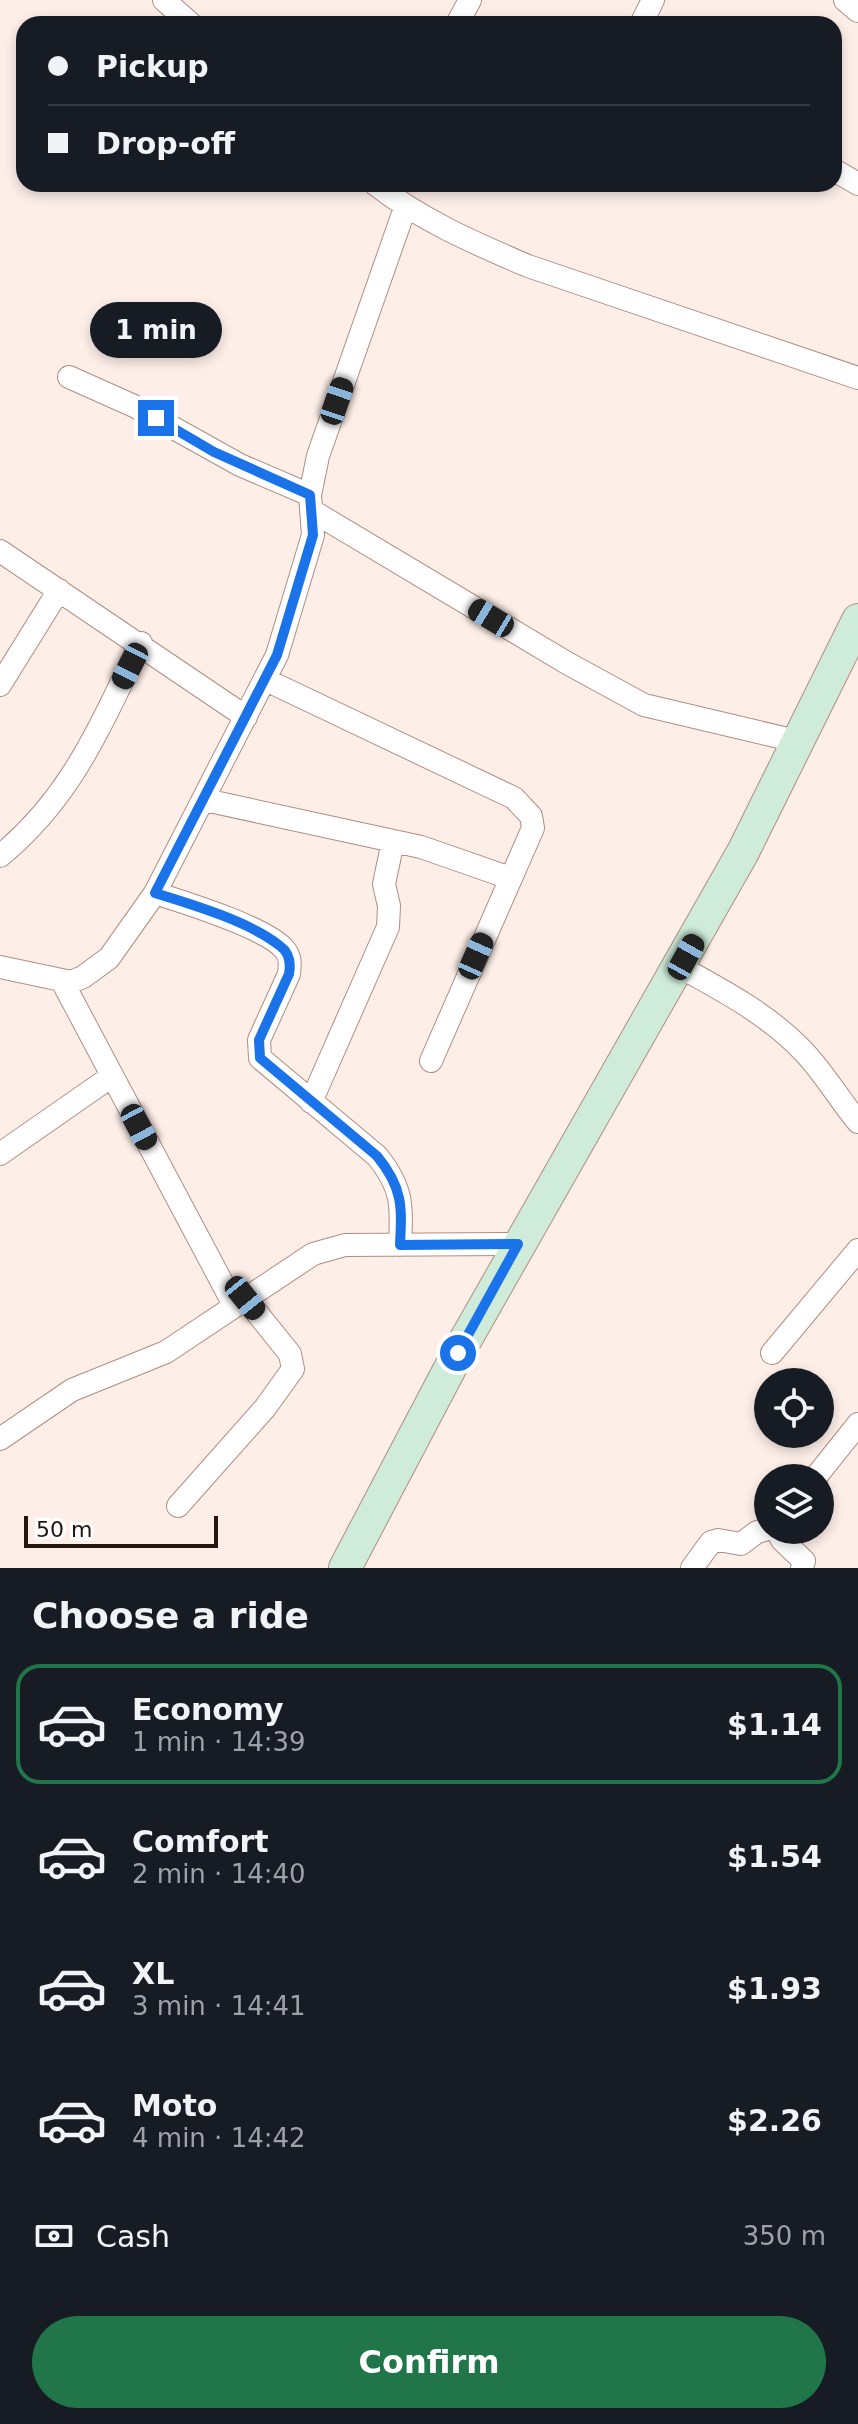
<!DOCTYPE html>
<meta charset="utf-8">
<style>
body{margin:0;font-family:"DejaVu Sans",sans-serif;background:#20242c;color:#f1f3f6;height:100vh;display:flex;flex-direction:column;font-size:30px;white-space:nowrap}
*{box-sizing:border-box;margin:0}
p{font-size:26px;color:#9ea1a6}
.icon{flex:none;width:44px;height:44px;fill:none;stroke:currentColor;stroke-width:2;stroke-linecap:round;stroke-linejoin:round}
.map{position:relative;height:1568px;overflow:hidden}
.side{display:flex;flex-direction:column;background:#171b24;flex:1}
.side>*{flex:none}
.hud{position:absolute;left:16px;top:16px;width:826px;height:176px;border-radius:24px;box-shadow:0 4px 12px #0003;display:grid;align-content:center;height:176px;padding:0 32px;background:#171b24}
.fabs{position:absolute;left:754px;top:1368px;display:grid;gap:16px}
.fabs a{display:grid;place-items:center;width:80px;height:80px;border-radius:50%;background:#171b24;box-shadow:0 4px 12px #0003;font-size:40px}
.scale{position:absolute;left:24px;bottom:20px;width:194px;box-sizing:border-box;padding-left:8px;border:4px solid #231611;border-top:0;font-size:22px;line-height:28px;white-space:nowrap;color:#231611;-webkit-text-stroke:6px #fff;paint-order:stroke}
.end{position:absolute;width:36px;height:36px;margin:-18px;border:10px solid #1a73e8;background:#fff;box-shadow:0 0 0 4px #fff}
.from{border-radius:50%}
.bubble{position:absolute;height:56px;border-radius:28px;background:#171b24;box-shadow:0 4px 12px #0003;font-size:26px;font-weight:700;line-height:56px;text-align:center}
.car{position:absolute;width:24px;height:48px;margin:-24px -12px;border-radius:10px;box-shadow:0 0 6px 2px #0007;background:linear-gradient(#222 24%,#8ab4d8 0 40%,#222 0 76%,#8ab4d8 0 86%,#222 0)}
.hud b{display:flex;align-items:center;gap:28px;height:76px;font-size:30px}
.hud b+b{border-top:2px solid #363941}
.hud i{width:20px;height:20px;background:#f1f3f6}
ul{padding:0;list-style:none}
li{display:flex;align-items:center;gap:24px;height:120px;margin:0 16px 12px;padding:0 16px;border:4px solid transparent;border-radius:24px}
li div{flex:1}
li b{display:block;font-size:30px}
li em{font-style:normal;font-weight:700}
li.selected{border-color:#217649}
li>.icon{width:72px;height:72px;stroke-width:1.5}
h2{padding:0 32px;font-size:36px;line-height:96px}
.pay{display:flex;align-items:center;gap:20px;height:88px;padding:0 32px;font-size:30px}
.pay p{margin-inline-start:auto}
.cta{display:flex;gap:16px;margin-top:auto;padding:16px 32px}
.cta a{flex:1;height:92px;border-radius:48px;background:#217649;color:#fff;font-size:32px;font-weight:700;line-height:92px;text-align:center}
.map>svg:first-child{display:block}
</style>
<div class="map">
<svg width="858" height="1568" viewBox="0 0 858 1568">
<rect width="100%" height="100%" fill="#fdeee8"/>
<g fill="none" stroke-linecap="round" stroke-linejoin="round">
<!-- street casing -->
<g stroke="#b08d81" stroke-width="24">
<path id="street" d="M164,0L191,24
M845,0L858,11
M457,24L470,0
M641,24L653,0
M834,170L858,184
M375,184C421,220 474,243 528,266L858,378
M69,377L134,406L240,465L310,495
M314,512L567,663L644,705L796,741
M0,551L246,717
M266,680L514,798L531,816L533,828L431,1061
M0,685L59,590
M205,800L421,847L510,878
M0,856C73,796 100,725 141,643
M155,893C183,902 268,928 285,950C291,958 290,964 289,974L259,1040L260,1058L377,1156C403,1188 402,1206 400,1245
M0,967L71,982L83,977L109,958L155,893L277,655L313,535L310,495L318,456L405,208
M680,967C724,991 769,1015 804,1052C824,1073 839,1099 858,1122
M62,981L234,1305
M311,1102L388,927L389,906L384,884L393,841
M0,1154L112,1076
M772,1353L858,1250
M0,1439L72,1390L166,1352L313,1254L345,1245L518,1244
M815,1478L858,1424
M178,1506L265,1408L293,1369L290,1354L245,1298
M777,1530L782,1540L804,1561L802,1568
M692,1568L711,1542L718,1540L741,1544L757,1532L768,1529"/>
</g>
<!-- secondary casing -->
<g stroke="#b08d81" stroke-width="34">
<path id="secondary" d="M345,1568L458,1353L743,852L858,620"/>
</g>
<!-- street -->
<use href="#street" stroke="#fff" stroke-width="22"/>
<!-- secondary -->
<use href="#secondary" stroke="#ceecd9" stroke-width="32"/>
</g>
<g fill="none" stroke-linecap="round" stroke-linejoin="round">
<!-- route -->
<path stroke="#1a73e8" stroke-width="10" d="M156,418L214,452L310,495L313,535L277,655L155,893C191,904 251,922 280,946C290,953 291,963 289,974L259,1040L260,1058L377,1156C403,1188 402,1206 400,1245L518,1244L458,1353"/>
</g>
</svg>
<div class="fabs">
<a><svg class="icon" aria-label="locate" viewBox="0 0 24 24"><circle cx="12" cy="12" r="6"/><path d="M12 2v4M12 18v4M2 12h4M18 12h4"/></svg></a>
<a><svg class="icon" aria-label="layers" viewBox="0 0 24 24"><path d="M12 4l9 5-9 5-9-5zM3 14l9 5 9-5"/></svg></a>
</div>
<div class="scale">50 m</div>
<i class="end from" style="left:458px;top:1353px"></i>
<i class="end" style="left:156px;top:418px"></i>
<div class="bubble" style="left:90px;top:302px;width:132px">1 min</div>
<i class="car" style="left:337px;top:401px;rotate:19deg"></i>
<i class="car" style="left:491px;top:618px;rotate:301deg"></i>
<i class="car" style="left:130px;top:666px;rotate:207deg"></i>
<i class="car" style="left:476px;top:956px;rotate:24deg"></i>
<i class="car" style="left:686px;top:957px;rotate:29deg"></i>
<i class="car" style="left:139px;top:1127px;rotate:152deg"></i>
<i class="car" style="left:245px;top:1298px;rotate:141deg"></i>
<div class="hud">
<b><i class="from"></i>Pickup</b>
<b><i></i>Drop-off</b>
</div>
</div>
<section class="side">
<h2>Choose a ride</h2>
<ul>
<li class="selected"><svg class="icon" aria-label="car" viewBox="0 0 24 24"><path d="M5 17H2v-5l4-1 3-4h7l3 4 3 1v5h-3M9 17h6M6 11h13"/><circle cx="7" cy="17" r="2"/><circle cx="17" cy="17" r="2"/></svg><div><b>Economy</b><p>1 min · 14:39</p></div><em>$1.14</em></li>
<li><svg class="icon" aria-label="car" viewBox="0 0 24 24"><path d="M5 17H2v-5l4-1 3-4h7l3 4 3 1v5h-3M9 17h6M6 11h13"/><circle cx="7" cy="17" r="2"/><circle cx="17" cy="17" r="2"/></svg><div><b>Comfort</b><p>2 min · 14:40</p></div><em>$1.54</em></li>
<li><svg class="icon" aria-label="car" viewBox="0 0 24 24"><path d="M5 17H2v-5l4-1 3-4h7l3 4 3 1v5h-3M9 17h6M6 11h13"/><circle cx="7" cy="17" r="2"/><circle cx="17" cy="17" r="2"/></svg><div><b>XL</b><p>3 min · 14:41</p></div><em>$1.93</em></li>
<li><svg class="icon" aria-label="car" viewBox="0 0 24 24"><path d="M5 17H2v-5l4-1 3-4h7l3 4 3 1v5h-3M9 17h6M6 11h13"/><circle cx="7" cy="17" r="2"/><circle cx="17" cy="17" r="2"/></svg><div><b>Moto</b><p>4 min · 14:42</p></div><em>$2.26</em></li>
</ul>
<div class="pay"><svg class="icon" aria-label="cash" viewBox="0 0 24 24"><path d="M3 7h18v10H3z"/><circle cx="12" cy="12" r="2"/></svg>Cash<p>350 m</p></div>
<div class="cta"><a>Confirm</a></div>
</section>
